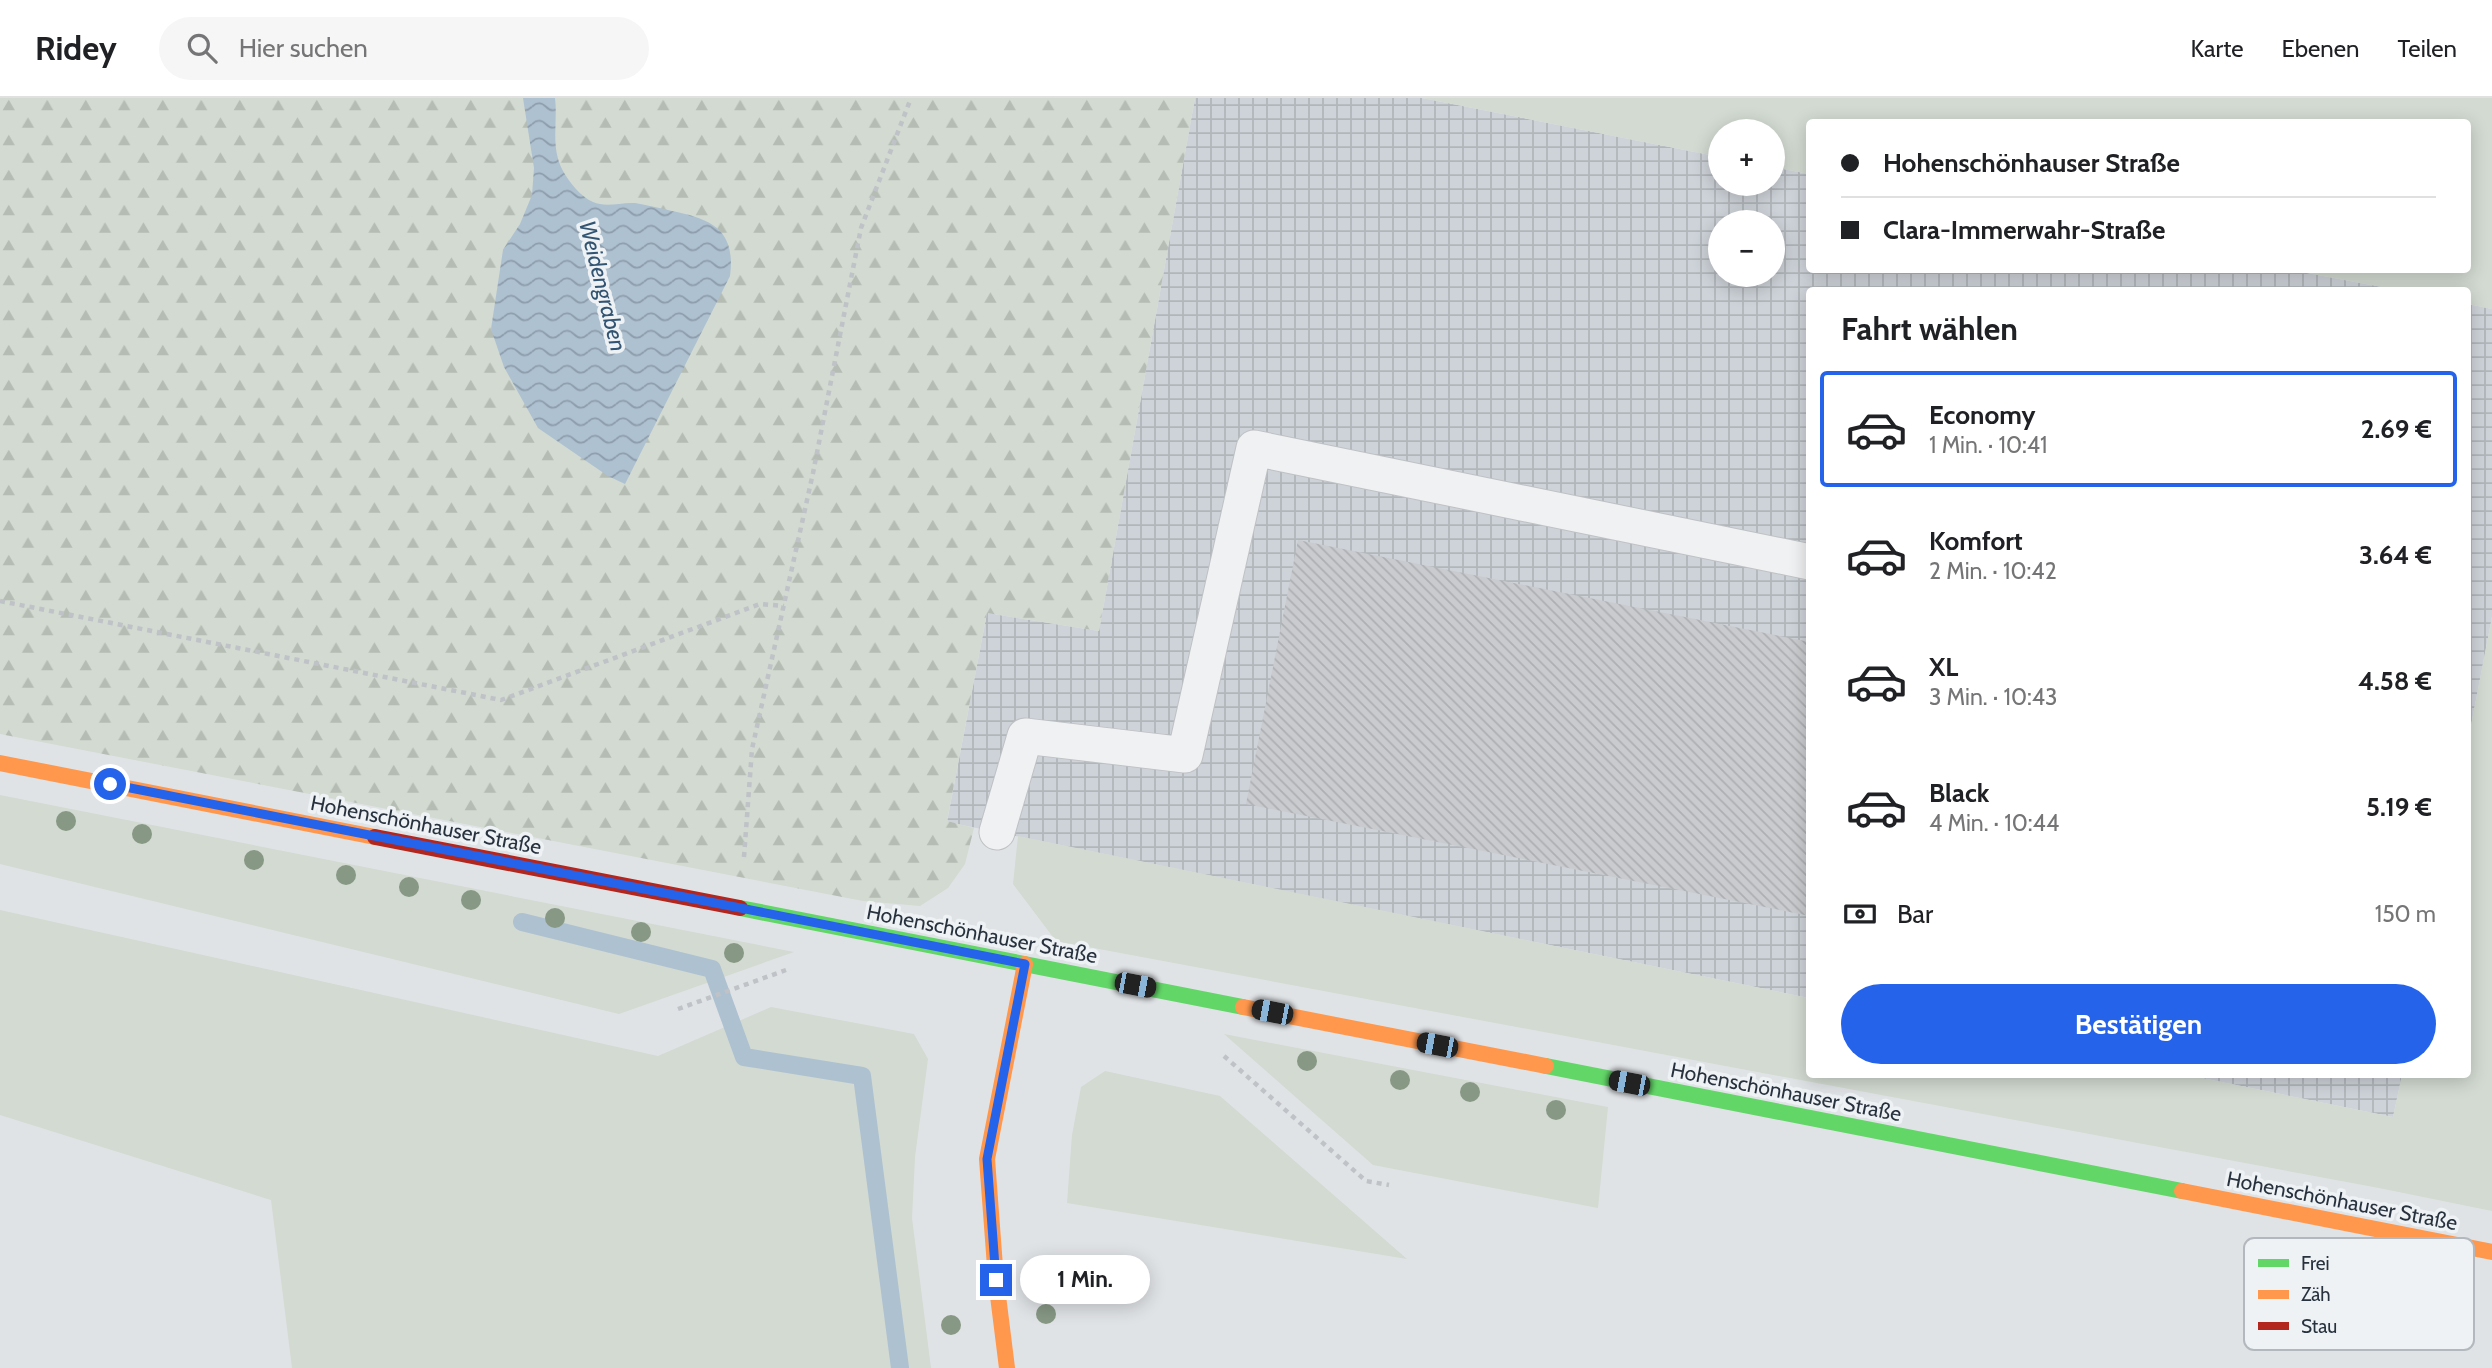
<!DOCTYPE html>
<html lang="de">
<meta charset="utf-8">
<style>
body{margin:0;font-family:Cabin,sans-serif;background:#f6f6f6;color:#202124;height:100vh;display:flex;flex-direction:column;font-size:26px;white-space:nowrap}
*{box-sizing:border-box;margin:0}
p{font-size:23px;color:#757577}
.icon{flex:none;width:38px;height:38px;fill:none;stroke:currentColor;stroke-width:2;stroke-linecap:round;stroke-linejoin:round}
.map{position:relative;flex:1;overflow:hidden}
.panel{position:absolute;left:1806px;top:189px;width:665px;height:791px;display:flex;flex-direction:column;background:#fff;border-radius:7px;box-shadow:0 4px 18px #0003}
.panel>*{flex:none}
.banner{position:absolute;left:1806px;top:21px;width:665px;height:154px;border-radius:7px;box-shadow:0 4px 18px #0003;display:grid;align-content:center;height:154px;padding:0 35px;background:#fff}
.tools{position:absolute;left:1708px;top:21px;display:grid;gap:14px}
.tools a{display:grid;place-items:center;width:77px;height:77px;border-radius:50%;background:#fff;box-shadow:0 4px 18px #0003;font-size:35px}
.end{position:absolute;width:32px;height:32px;margin:-16px;border:9px solid #2563eb;background:#fff;box-shadow:0 0 0 4px #fff}
.from{border-radius:50%}
.bubble{position:absolute;height:49px;border-radius:24px;background:#fff;box-shadow:0 4px 18px #0003;font-size:23px;font-weight:700;line-height:49px;text-align:center}
.car{position:absolute;width:21px;height:42px;margin:-21px -10px;border-radius:9px;box-shadow:0 0 5px 2px #0007;background:linear-gradient(#222 24%,#8ab4d8 0 40%,#222 0 76%,#8ab4d8 0 86%,#222 0)}
.banner b{display:flex;align-items:center;gap:24px;height:66px;font-size:26px}
.banner b+b{border-top:2px solid #e0e0e0}
.banner i{width:18px;height:18px;background:#202124}
ul{padding:0;list-style:none}
li{display:flex;align-items:center;gap:21px;height:116px;margin:0 14px 10px;padding:0 21px;border:4px solid transparent;border-radius:7px}
li div{flex:1}
li b{display:block;font-size:26px}
li em{font-style:normal;font-weight:700}
li.current{border-color:#2563eb}
li>.icon{width:63px;height:63px;stroke-width:1.5}
h2{padding:0 35px;font-size:32px;line-height:84px}
.pay{display:flex;align-items:center;gap:18px;height:77px;padding:0 35px;font-size:26px}
.pay p{margin-inline-start:auto}
.action{display:flex;gap:14px;margin-top:auto;padding:14px 35px}
.action a{flex:1;height:80px;border-radius:42px;background:#2563eb;color:#fff;font-size:28px;font-weight:700;line-height:80px;text-align:center}
header{display:flex;align-items:center;gap:42px;box-sizing:border-box;height:98px;padding:0 35px;background:#fff;border-bottom:2px solid #e0e0e0}
header strong{font-size:33px}
nav{display:flex;gap:38px;margin-inline-start:auto;font-size:24px}
.search{width:490px;height:63px;background:#f6f6f6;display:flex;align-items:center;gap:18px;box-sizing:border-box;padding:0 24px;border-radius:38px;color:#757577;font-size:26px}
.map>svg:first-child{display:block}
</style>
<header>
<strong>Ridey</strong>
<div class="search"><svg class="icon" aria-label="search" viewBox="0 0 24 24"><circle cx="10" cy="10" r="6"/><path d="M15 15l6 6"/></svg>Hier suchen</div>
<nav><a>Karte</a><a>Ebenen</a><a>Teilen</a></nav>
</header>
<div class="map">
<svg width="2492" height="1270" viewBox="0 0 2492 1270">
<defs>
<pattern id="industrial-grid" width="8" height="8" patternUnits="userSpaceOnUse" patternTransform="scale(1.75)"><rect width="8" height="8" fill="#ced3d9"/><path d="M0 4h8M4 0v8" fill="none" stroke="#b1b6bb"/></pattern>
<pattern id="forest-firs" width="22" height="20" patternUnits="userSpaceOnUse" patternTransform="scale(1.75)"><rect width="22" height="20" fill="#d2dad1"/><path d="M5 1l3.5 6h-7zM16 11l3.5 6h-7z" fill="#b4bcb4"/></pattern>
<pattern id="water-waves" width="16" height="10" patternUnits="userSpaceOnUse" patternTransform="scale(1.75)"><rect width="16" height="10" fill="#aec1d1"/><path d="M0 5q4-4 8 0t8 0" fill="none" stroke="#8e9dab"/></pattern>
<pattern id="building-back-hatch" width="6" height="6" patternUnits="userSpaceOnUse" patternTransform="scale(1.75)"><rect width="6" height="6" fill="#c9cbce"/><path d="M-1 5l2 2M0 0l6 6M5-1l2 2" fill="none" stroke="#adafb2"/></pattern>
</defs>
<rect width="100%" height="100%" fill="#e0e3e6"/>
<!-- industrial -->
<path fill="url(#industrial-grid)" fill-rule="evenodd" d="M1195,0H1422L1720,59V86H1773V69L1809,76L1810,172H2291L2398,192H1810L1809,900L947,724L987,515L1099,533ZM1720,124H1773V177H1720Z
M2468,206L2492,211V519L2468,643Z
M2187,977H2402L2393,1019Z"/>
<!-- green -->
<path fill="#d2dad1" d="M1422,0H2492V211L2468,206V192H2398L2291,172H2468V24H1810L1809,76L1773,69V33H1720V59Z
M2492,519V1113L2379,1090L1056,843L1013,786L1018,738L1809,900L1810,976L2187,977L2393,1019L2402,977L2468,976V643Z
M0,697L794,854L619,916L0,766Z
M0,812L658,958L771,909L914,936L928,961L915,1059L912,1120L931,1270H292L271,1102L0,1017Z
M1224,936L1608,1009L1598,1110L1373,1067Z
M1105,973L1220,998L1407,1161L1067,1105L1072,1037L1081,989Z"/>
<!-- forest -->
<path fill="url(#forest-firs)" d="M0,0H1195L1099,533L987,515L947,723L974,730L965,766L948,790L920,808L863,803L0,636Z"/>
<!-- water -->
<path fill="url(#water-waves)" d="M523,0H555C558,25 550,49 563,73C569,84 581,99 593,104C606,110 621,104 635,105C647,107 660,110 672,113C712,121 736,132 730,178L625,386L608,378L538,330L504,269L491,231L503,152L520,126L532,97L534,70Z"/>
<g fill="none" stroke-linecap="round" stroke-linejoin="round">
<!-- stream -->
<path stroke="#aec1d1" stroke-width="18" d="M522,824L712,871L744,959L862,978L900,1270"/>
</g>
<!-- building -->
<path fill="url(#building-back-hatch)" d="M1298,442L1810,544V818L1246,706Z"/>
<g fill="none" stroke-linecap="round" stroke-linejoin="round">
<!-- lane casing -->
<g stroke="#bfc1c4" stroke-width="37">
<path id="lane" d="M997,734L1025,638L1185,657L1254,350L1810,464"/>
</g>
<!-- path -->
<path stroke="#bfc2c6" stroke-width="4.5" stroke-dasharray="5 5" stroke-linecap="butt" d="M0,503L501,602L760,506L784,508
M744,759L752,651L813,375L861,130L911,0
M678,911L786,872
M1224,958L1366,1083L1389,1087"/>
<!-- lane -->
<use href="#lane" stroke="#f0f1f2" stroke-width="35"/>
<!-- fast -->
<path stroke="#63d668" stroke-width="16" d="M740,810L1243,909
M1546,968L2182,1093"/>
<!-- slow -->
<path stroke="#ff974d" stroke-width="16" d="M0,665L375,739
M1243,909L1546,968
M2182,1093L2492,1154
M1007,1270L996,1182L987,1061L1025,866"/>
<!-- jam -->
<path stroke="#b3261e" stroke-width="16" d="M375,739L740,810"/>
</g>
<!-- trees -->
<g fill="#879885">
<circle cx="66" cy="723" r="10"/>
<circle cx="142" cy="736" r="10"/>
<circle cx="254" cy="762" r="10"/>
<circle cx="346" cy="777" r="10"/>
<circle cx="409" cy="789" r="10"/>
<circle cx="471" cy="802" r="10"/>
<circle cx="555" cy="820" r="10"/>
<circle cx="641" cy="834" r="10"/>
<circle cx="734" cy="855" r="10"/>
<circle cx="1307" cy="963" r="10"/>
<circle cx="1400" cy="982" r="10"/>
<circle cx="1470" cy="994" r="10"/>
<circle cx="1556" cy="1012" r="10"/>
<circle cx="1046" cy="1216" r="10"/>
<circle cx="951" cy="1227" r="10"/>
</g>
<g fill="none" stroke-linecap="round" stroke-linejoin="round">
<!-- route -->
<path stroke="#2563eb" stroke-width="9" d="M110,686L1025,866L987,1061L996,1182"/>
</g>
<g text-anchor="middle" stroke-width="7" stroke-linejoin="round" paint-order="stroke">
<!-- street labels -->
<g font-size="21" fill="#28323e" stroke="#eef2f5">
<text transform="translate(426 727) rotate(11)" y="7">Hohenschönhauser Straße</text>
<text transform="translate(982 836) rotate(11)" y="7">Hohenschönhauser Straße</text>
<text transform="translate(1786 994) rotate(11)" y="7">Hohenschönhauser Straße</text>
<text transform="translate(2342 1103) rotate(11)" y="7">Hohenschönhauser Straße</text>
</g>
<!-- water labels -->
<g font-size="23" font-style="italic" fill="#325472" stroke="#eef2f5">
<text transform="translate(603 188) rotate(76)" y="8">Weidengraben</text>
</g>
</g>
<!-- legend -->
<rect x="2244" y="1140" width="230" height="112" rx="10" fill="#eef2f5" stroke="#b3b8be" stroke-width="2"/>
<rect x="2258" y="1161" width="31" height="8" fill="#63d668"/>
<rect x="2258" y="1192" width="31" height="9" fill="#ff974d"/>
<rect x="2258" y="1224" width="31" height="8" fill="#b3261e"/>
<g font-size="19" fill="#28323e">
<text x="2301" y="1172">Frei</text>
<text x="2301" y="1203">Zäh</text>
<text x="2301" y="1235">Stau</text>
</g>
</svg>
<div class="tools">
<a>+</a>
<a>−</a>
</div>
<i class="end from" style="left:110px;top:686px"></i>
<i class="end" style="left:996px;top:1182px"></i>
<div class="bubble" style="left:1020px;top:1157px;width:130px">1 Min.</div>
<i class="car" style="left:1135px;top:887px;rotate:101deg"></i>
<i class="car" style="left:1272px;top:914px;rotate:281deg"></i>
<i class="car" style="left:1437px;top:947px;rotate:281deg"></i>
<i class="car" style="left:1629px;top:985px;rotate:281deg"></i>
<div class="banner">
<b><i class="from"></i>Hohenschönhauser Straße</b>
<b><i></i>Clara-Immerwahr-Straße</b>
</div>
<section class="panel">
<h2>Fahrt wählen</h2>
<ul>
<li class="current"><svg class="icon" aria-label="car" viewBox="0 0 24 24"><path d="M5 17H2v-5l4-1 3-4h7l3 4 3 1v5h-3M9 17h6M6 11h13"/><circle cx="7" cy="17" r="2"/><circle cx="17" cy="17" r="2"/></svg><div><b>Economy</b><p>1 Min. · 10:41</p></div><em>2.69 €</em></li>
<li><svg class="icon" aria-label="car" viewBox="0 0 24 24"><path d="M5 17H2v-5l4-1 3-4h7l3 4 3 1v5h-3M9 17h6M6 11h13"/><circle cx="7" cy="17" r="2"/><circle cx="17" cy="17" r="2"/></svg><div><b>Komfort</b><p>2 Min. · 10:42</p></div><em>3.64 €</em></li>
<li><svg class="icon" aria-label="car" viewBox="0 0 24 24"><path d="M5 17H2v-5l4-1 3-4h7l3 4 3 1v5h-3M9 17h6M6 11h13"/><circle cx="7" cy="17" r="2"/><circle cx="17" cy="17" r="2"/></svg><div><b>XL</b><p>3 Min. · 10:43</p></div><em>4.58 €</em></li>
<li><svg class="icon" aria-label="car" viewBox="0 0 24 24"><path d="M5 17H2v-5l4-1 3-4h7l3 4 3 1v5h-3M9 17h6M6 11h13"/><circle cx="7" cy="17" r="2"/><circle cx="17" cy="17" r="2"/></svg><div><b>Black</b><p>4 Min. · 10:44</p></div><em>5.19 €</em></li>
</ul>
<div class="pay"><svg class="icon" aria-label="cash" viewBox="0 0 24 24"><path d="M3 7h18v10H3z"/><circle cx="12" cy="12" r="2"/></svg>Bar<p>150 m</p></div>
<div class="action"><a>Bestätigen</a></div>
</section>
</div>
